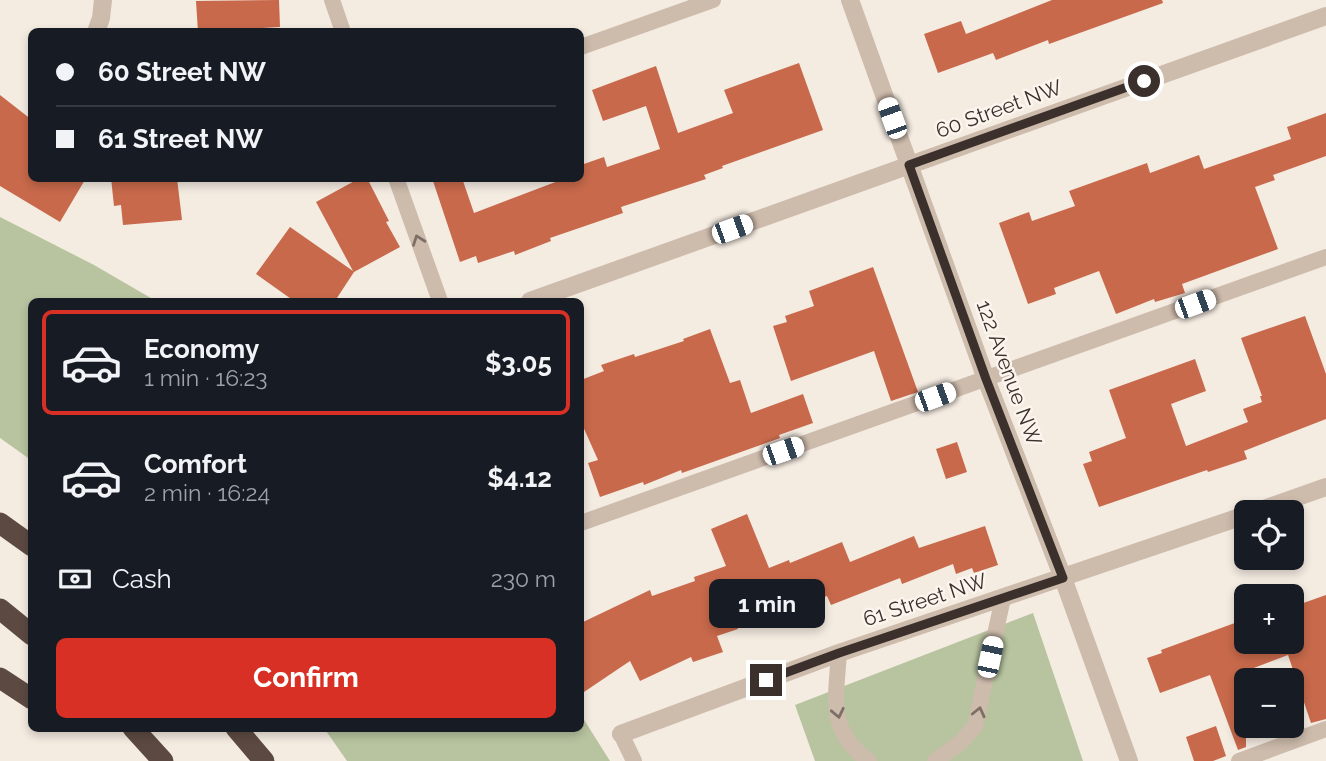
<!DOCTYPE html>
<meta charset="utf-8">
<style>
body{margin:0;font-family:Raleway,sans-serif;background:#242831;color:#f1f3f6;height:100vh;display:flex;flex-direction:column;font-size:26px;white-space:nowrap}
*{box-sizing:border-box;margin:0}
p{font-size:23px;color:#9ea1a6}
.icon{flex:none;width:38px;height:38px;fill:none;stroke:currentColor;stroke-width:2;stroke-linecap:round;stroke-linejoin:round}
.map{position:relative;flex:1;overflow:hidden}
.drawer{position:absolute;left:28px;top:298px;width:556px;height:434px;display:flex;flex-direction:column;background:#171b24;border-radius:10px;box-shadow:0 4px 10px #0003}
.drawer>*{flex:none}
.top-card{position:absolute;left:28px;top:28px;width:556px;height:154px;border-radius:10px;box-shadow:0 4px 10px #0003;display:grid;align-content:center;height:154px;padding:0 28px;background:#171b24}
.controls{position:absolute;left:1234px;top:500px;display:grid;gap:14px}
.controls a{display:grid;place-items:center;width:70px;height:70px;border-radius:10px;background:#171b24;box-shadow:0 4px 10px #0003;font-size:35px}
.end{position:absolute;width:32px;height:32px;margin:-16px;border:9px solid #3b302b;background:#fff;box-shadow:0 0 0 4px #fff}
.from{border-radius:50%}
.bubble{position:absolute;height:49px;border-radius:10px;background:#171b24;box-shadow:0 4px 10px #0003;font-size:23px;font-weight:700;line-height:49px;text-align:center}
.car{position:absolute;width:21px;height:42px;margin:-21px -10px;border-radius:9px;box-shadow:0 0 5px 2px #0007;background:linear-gradient(#fff 24%,#345 0 40%,#fff 0 76%,#345 0 86%,#fff 0)}
.top-card b{display:flex;align-items:center;gap:24px;height:66px;font-size:26px}
.top-card b+b{border-top:2px solid #363941}
.top-card i{width:18px;height:18px;background:#f1f3f6}
ul{padding:12px 0 0;list-style:none}
li{display:flex;align-items:center;gap:21px;height:105px;margin:0 14px 10px;padding:0 14px;border:4px solid transparent;border-radius:10px}
li div{flex:1}
li b{display:block;font-size:26px}
li em{font-style:normal;font-weight:700}
li.on{border-color:#d93025}
li>.icon{width:63px;height:63px;stroke-width:1.5}
.pay{display:flex;align-items:center;gap:18px;height:77px;padding:0 28px;font-size:26px}
.pay p{margin-inline-start:auto}
.cta{display:flex;gap:14px;margin-top:auto;padding:14px 28px}
.cta a{flex:1;height:80px;border-radius:10px;background:#d93025;color:#fff;font-size:28px;font-weight:700;line-height:80px;text-align:center}
.map>svg:first-child{display:block}
</style>
<div class="map">
<svg width="1326" height="761" viewBox="0 0 1326 761">
<rect width="100%" height="100%" fill="#f4ebe1"/>
<!-- green -->
<path fill="#b8c4a0" d="M0,217L94,265L156,301H32L31,460L0,438Z
M1033,613L1083,761H815L795,705Z
M581,715L610,761H347L324,728H581Z"/>
<!-- building -->
<path fill="#c8694b" d="M279,0L280,27L231,30V32H198L196,1Z
M1052,0H1162L1163,3L1049,44L1048,40L996,60L993,53L938,73L924,34L961,21L966,34Z
M799,63L823,130L722,166L723,168L704,175L706,179L621,207L623,213L550,238L551,241L515,255L514,251L478,263L476,256L460,262L432,178H462L474,213L566,178H581V165L604,157L607,167L660,149L646,106L603,121L592,90L656,66L678,133L733,113L724,90Z
M0,95L32,120V178H86L60,222L0,186Z
M1326,113V156L1273,175L1275,180L1255,187L1278,249L1182,284L1185,293L1155,302L1154,299L1116,314L1099,271L1054,288L1056,294L1028,304L999,223L1029,212L1032,221L1075,206L1069,191L1147,163L1150,173L1199,155L1204,169L1291,139L1287,127Z
M111,178H177L182,220L123,225L121,205L114,206Z
M360,178H367L389,221L386,222L400,247L354,272L335,301H294L256,274L290,227L353,271L316,202Z
M873,267L918,392L891,401L874,351L791,381L773,326L787,322L785,316L814,306L809,291Z
M1305,316L1326,374V419L1244,451L1247,459L1208,472L1207,470L1099,507L1083,464L1092,461L1089,452L1126,438L1109,390L1195,359L1206,391L1171,404L1186,446L1248,422L1243,409L1262,402L1260,396H1262L1241,338Z
M710,329L730,383L740,380L751,413L803,394L813,423L779,435L780,438L682,473L681,470L644,485L643,482L600,497L588,463L598,460L581,422V380L604,371L601,365L634,354L635,357L684,341L683,339Z
M957,442L967,472L946,479L936,449Z
M747,514L769,568L789,560L790,563L842,542L850,562L914,536L919,548L985,526L998,565L974,573L972,568L956,574L953,564L902,584L900,578L831,605L827,596L785,612L782,603L736,621L738,629L717,636L723,652L693,662L691,657L640,681L630,661L581,694V623L650,590L652,596L695,581L694,577L726,566L711,529Z
M1326,595V719L1311,723L1288,655L1246,671V747L1238,750L1210,675L1160,693L1147,658L1162,653L1161,650L1243,620L1246,642H1292V607Z
M1216,726L1226,756L1213,761H1194L1186,737Z"/>
<g fill="none" stroke-linecap="round" stroke-linejoin="round">
<!-- service -->
<path stroke="#cdbbac" stroke-width="16" d="M332,0L343,32
M581,47L713,0
M396,178L440,301
M581,523L1326,257
M839,653C836,699 827,731 869,761
M621,734L634,761
M935,761L961,742L975,726L1003,598
M1239,761L1326,729"/>
<!-- minor -->
<path stroke="#cdbbac" stroke-width="18" d="M850,0L986,379L1063,578L1129,761
M96,32L101,18L103,0
M530,301L1326,16
M1252,513L1326,487
M621,734L839,653L1246,515"/>
<!-- motorway -->
<path stroke="#5c4a42" stroke-width="21" d="M0,523L32,546
M0,609L32,635
M0,678L32,699
M133,728L163,761
M236,728L264,761"/>
</g>
<!-- one-way arrows -->
<defs><path id="oneway-chevron" d="M-2-3.5L2.5 0L-2 3.5" fill="none" stroke-width="1.6" stroke-linecap="round" stroke-linejoin="round" transform="scale(1.75)"/></defs>
<g stroke="#7d6f65">
<use href="#oneway-chevron" transform="translate(418 240) rotate(-110)"/>
<use href="#oneway-chevron" transform="translate(979 712) rotate(-77)"/>
<use href="#oneway-chevron" transform="translate(838 713) rotate(78)"/>
</g>
<g fill="none" stroke-linecap="round" stroke-linejoin="round">
<!-- route -->
<path stroke="#3b302b" stroke-width="9" d="M766,680L839,653L1063,578L986,379L909,165L1144,81"/>
</g>
<g text-anchor="middle" stroke-width="5" stroke-linejoin="round" paint-order="stroke">
<!-- street labels -->
<g font-size="21" fill="#3b302b" stroke="#fbf5ee">
<text transform="translate(999 109) rotate(-20)" y="7">60 Street NW</text>
<text transform="translate(1009 373) rotate(70)" y="7">122 Avenue NW</text>
<text transform="translate(925 600) rotate(-18)" y="7">61 Street NW</text>
</g>
</g>
</svg>
<div class="controls">
<a><svg class="icon" aria-label="locate" viewBox="0 0 24 24"><circle cx="12" cy="12" r="6"/><path d="M12 2v4M12 18v4M2 12h4M18 12h4"/></svg></a>
<a>+</a>
<a>−</a>
</div>
<i class="end from" style="left:1144px;top:81px"></i>
<i class="end" style="left:766px;top:680px"></i>
<div class="bubble" style="left:709px;top:579px;width:116px">1 min</div>
<i class="car" style="left:892px;top:118px;rotate:340deg"></i>
<i class="car" style="left:732px;top:229px;rotate:70deg"></i>
<i class="car" style="left:1195px;top:304px;rotate:70deg"></i>
<i class="car" style="left:935px;top:397px;rotate:70deg"></i>
<i class="car" style="left:783px;top:451px;rotate:71deg"></i>
<i class="car" style="left:990px;top:657px;rotate:12deg"></i>
<div class="top-card">
<b><i class="from"></i>60 Street NW</b>
<b><i></i>61 Street NW</b>
</div>
<section class="drawer">
<ul>
<li class="on"><svg class="icon" aria-label="car" viewBox="0 0 24 24"><path d="M5 17H2v-5l4-1 3-4h7l3 4 3 1v5h-3M9 17h6M6 11h13"/><circle cx="7" cy="17" r="2"/><circle cx="17" cy="17" r="2"/></svg><div><b>Economy</b><p>1 min · 16:23</p></div><em>$3.05</em></li>
<li><svg class="icon" aria-label="car" viewBox="0 0 24 24"><path d="M5 17H2v-5l4-1 3-4h7l3 4 3 1v5h-3M9 17h6M6 11h13"/><circle cx="7" cy="17" r="2"/><circle cx="17" cy="17" r="2"/></svg><div><b>Comfort</b><p>2 min · 16:24</p></div><em>$4.12</em></li>
</ul>
<div class="pay"><svg class="icon" aria-label="cash" viewBox="0 0 24 24"><path d="M3 7h18v10H3z"/><circle cx="12" cy="12" r="2"/></svg>Cash<p>230 m</p></div>
<div class="cta"><a>Confirm</a></div>
</section>
</div>
